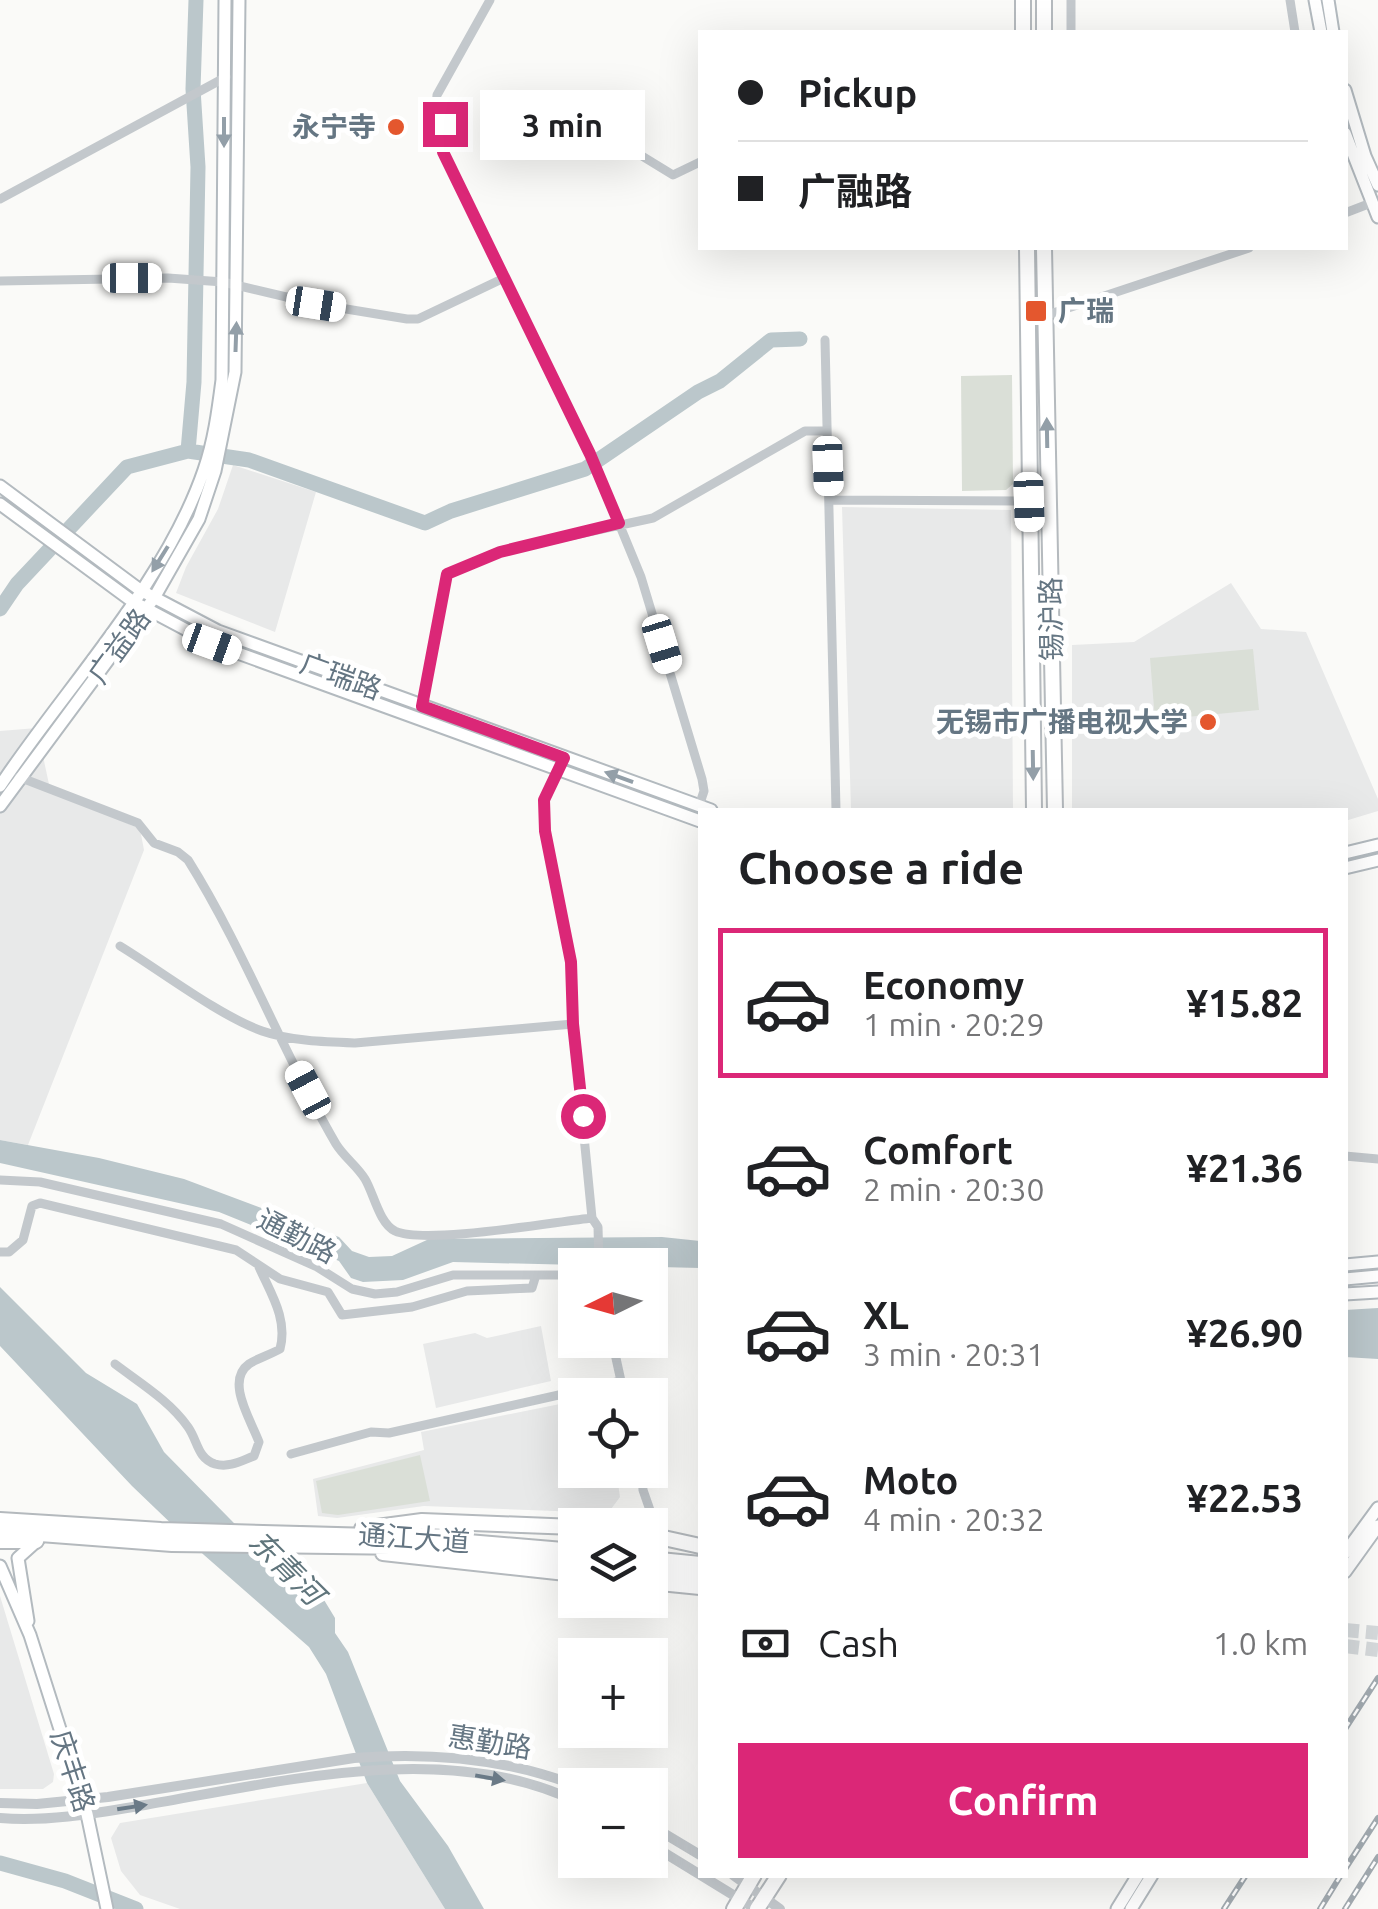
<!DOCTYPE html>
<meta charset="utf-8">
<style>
body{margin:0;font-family:Ubuntu,"Noto Sans SC",sans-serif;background:#f6f6f6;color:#202124;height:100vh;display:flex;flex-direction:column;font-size:38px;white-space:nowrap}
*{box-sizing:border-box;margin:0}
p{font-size:32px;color:#757577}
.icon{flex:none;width:55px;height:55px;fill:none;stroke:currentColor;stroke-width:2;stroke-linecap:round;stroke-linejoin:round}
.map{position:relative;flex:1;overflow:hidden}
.panel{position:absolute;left:698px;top:808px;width:650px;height:1070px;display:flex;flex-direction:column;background:#fff;border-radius:0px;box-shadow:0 10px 40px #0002}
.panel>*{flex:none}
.hud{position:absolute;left:698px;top:30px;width:650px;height:220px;border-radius:0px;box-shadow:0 10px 40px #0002;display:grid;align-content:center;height:220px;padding:0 40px;background:#fff}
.needle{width:65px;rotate:265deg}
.tools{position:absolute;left:558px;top:1248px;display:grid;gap:20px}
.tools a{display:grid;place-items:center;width:110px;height:110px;border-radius:0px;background:#fff;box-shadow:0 10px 40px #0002;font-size:50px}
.end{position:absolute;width:45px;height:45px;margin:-22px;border:12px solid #db2777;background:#fff;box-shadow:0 0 0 5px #fff}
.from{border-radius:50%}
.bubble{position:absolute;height:70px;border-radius:0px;background:#fff;box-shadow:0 10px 40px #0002;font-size:32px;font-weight:600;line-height:70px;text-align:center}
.car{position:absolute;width:30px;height:60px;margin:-30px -15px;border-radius:12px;box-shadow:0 0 8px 2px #0007;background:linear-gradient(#fff 24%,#345 0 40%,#fff 0 76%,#345 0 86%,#fff 0)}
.hud b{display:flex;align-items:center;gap:35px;height:95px;font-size:38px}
.hud b+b{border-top:2px solid #e0e0e0}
.hud i{width:25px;height:25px;background:#202124}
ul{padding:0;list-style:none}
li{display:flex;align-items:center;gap:30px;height:150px;margin:0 20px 15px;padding:0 20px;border:5px solid transparent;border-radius:0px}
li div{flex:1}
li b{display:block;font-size:38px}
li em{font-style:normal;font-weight:600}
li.selected{border-color:#db2777}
li>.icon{width:90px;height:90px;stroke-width:1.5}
h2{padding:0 40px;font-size:45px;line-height:120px}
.pay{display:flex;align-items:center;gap:25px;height:110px;padding:0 40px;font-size:38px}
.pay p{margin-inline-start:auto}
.action{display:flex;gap:20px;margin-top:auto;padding:20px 40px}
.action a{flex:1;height:115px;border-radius:0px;background:#db2777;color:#fff;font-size:40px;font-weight:600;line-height:115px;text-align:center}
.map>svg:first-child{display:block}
</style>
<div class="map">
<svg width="1378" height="1909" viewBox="0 0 1378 1909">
<rect width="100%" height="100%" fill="#fafaf8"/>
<!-- built -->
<path fill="#e8e9e9" d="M233,465L316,492L275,632L176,593L186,567L218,509Z
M842,507L1011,510L1013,810H851Z
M1231,583L1261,629L1306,632L1378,799V811L1345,821V810H1072V645L1134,642Z
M37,728L50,789L140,829L144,850L28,1145L0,1140V731Z
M541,1326L551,1381L436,1408L423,1344L475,1333L487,1338Z
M575,1401V1470H616L620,1497L608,1513L424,1506L337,1518L318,1516L313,1479L424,1450L421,1432Z
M0,1596L54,1774L53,1782L43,1789H0Z
M367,1783L445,1909H180L140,1895L121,1871L111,1838L120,1823Z"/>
<!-- green -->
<path fill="#dadfd7" d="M1012,375L1013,484L1006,490L962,491L961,376Z
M1253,649L1259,710L1155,720L1150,658Z
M420,1455L430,1501L338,1515L322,1513L316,1481Z"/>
<!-- water -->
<path fill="#bbc7cb" d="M0,1140L99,1158L184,1179L339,1237L352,1251L369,1257L392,1256L429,1239L662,1237L700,1241V1268L453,1262L403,1280L363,1282L351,1278L339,1261L219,1212L0,1163Z
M0,1287L86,1373L137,1404L164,1452L295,1585L318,1590L335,1618V1633L348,1652L400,1781L448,1846L484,1909H445L367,1783L326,1674L309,1647L204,1555L132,1486L0,1346Z
M1378,1308V1359L1345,1357V1310Z"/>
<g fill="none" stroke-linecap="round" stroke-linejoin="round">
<!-- river -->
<path stroke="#bbc7cb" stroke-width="15" d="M188,451L194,382L198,167L193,89L196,0
M0,609L17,584L127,467L188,451L249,460L425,523L451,511L585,469L698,392L720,381L771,340L800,339
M0,1863L65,1881L136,1909"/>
<!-- primary-tunnel -->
<path stroke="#d5d9db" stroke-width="14" stroke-dasharray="14 7" stroke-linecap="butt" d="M1345,1630L1378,1633
M1345,1646L1378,1650"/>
<!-- secondary casing -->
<g stroke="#b3babf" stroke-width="15">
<path id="secondary" d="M1315,0L1321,32
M1328,0L1333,32
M1345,90L1365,156L1378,185
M1345,133L1378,217
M0,486L140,590L218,631L711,810
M0,504L132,601L213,644L700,821
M0,786C66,687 165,584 204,470C214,441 218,411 222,380L225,0
M0,806L154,598L199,519L215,471L235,372L239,0
M1345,853L1378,845
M1345,868L1378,860
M1345,1265L1378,1262
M1345,1279L1378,1276
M1345,1294L1378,1292
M1345,1553L1378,1508
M0,1566L30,1635L87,1814L107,1909
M1345,1572L1378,1526
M28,1621L18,1558L38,1540
M1117,1909L1138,1875
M1131,1909L1152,1875"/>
</g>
<!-- primary casing -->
<g stroke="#b5babe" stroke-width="18">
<path id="primary" d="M1023,0V32
M1044,32V0
M1027,248L1034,810
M1044,248L1055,810
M0,1541H36
M734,1909L754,1875
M757,1909L779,1875"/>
</g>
<!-- trunk casing -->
<g stroke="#b4b9bd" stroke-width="18">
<path id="trunk" d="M0,1520L161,1530L408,1537L575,1551
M362,1529L422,1521L575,1527
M0,1531L172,1544L410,1547L575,1562
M650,1535L700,1546
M383,1553L575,1574
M650,1559L700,1564
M650,1570L700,1575
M650,1582L700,1587"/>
</g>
<!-- minor -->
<path stroke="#c3c8cc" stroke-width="9" d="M490,0L437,95L436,109L444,115L443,151L597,470L641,577L702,779L704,791L699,806
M1071,0V32
M1290,0L1295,32
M575,115L673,175L700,162
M0,199L226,77
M1345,213L1371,203
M0,281L168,278L223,282L316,304L407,319H418L504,278
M1029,321L1249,248
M825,340L836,810
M829,500L1029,501
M423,706L447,574L500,551L653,518L805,431H827
M564,757L544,800L545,831L571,962L573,1024L592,1218L598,1227L599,1265
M19,777L138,823L154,843L178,852L188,860C245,951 282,1052 336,1144C344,1157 357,1166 365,1179C374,1194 379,1223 395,1231C425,1245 553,1222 592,1218
M120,946C161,971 218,1015 262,1031C291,1041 324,1042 355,1043L573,1024
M1345,1156L1378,1159
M0,1180L40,1182L221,1224L317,1267L352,1289L375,1294L397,1292L453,1275H575
M0,1252H9L23,1240L32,1206L40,1203L236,1250L280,1279L328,1292L342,1315L412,1307L467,1291L532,1288L536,1275
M612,1340L621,1381L628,1395
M115,1364C140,1383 170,1401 188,1427C198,1441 197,1458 215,1464C229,1468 241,1461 254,1456L259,1442C251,1420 225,1381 249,1364C258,1358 270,1355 280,1349C288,1319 271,1294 259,1267
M291,1454L371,1432L389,1433L621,1381
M642,1470L643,1490L659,1536"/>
<!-- tertiary -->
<path stroke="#c3c8cc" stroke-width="10" d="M0,1803L37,1804L108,1797L354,1758C429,1752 504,1758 575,1785
M0,1818C48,1822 97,1813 145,1805C280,1782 445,1739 575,1801
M650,1825L700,1855
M650,1844L756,1909
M733,1875L780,1909"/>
<!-- secondary -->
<use href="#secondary" stroke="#fff" stroke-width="11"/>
<!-- primary -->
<use href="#primary" stroke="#fff" stroke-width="14"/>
<!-- trunk -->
<use href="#trunk" stroke="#fff" stroke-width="14"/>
<!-- rail casing -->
<g stroke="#a2aab0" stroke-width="6">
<path id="rail" d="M1345,1729L1378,1678
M1345,1869L1378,1818
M1224,1909L1246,1875
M1320,1909L1341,1875
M1345,1909L1378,1857"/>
</g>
<!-- rail -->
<use href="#rail" stroke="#fff" stroke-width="2.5" stroke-dasharray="8" stroke-linecap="butt"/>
</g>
<!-- one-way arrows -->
<defs><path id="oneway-solid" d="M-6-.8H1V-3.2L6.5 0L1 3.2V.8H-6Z" transform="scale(2.5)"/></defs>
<g fill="#939fa8">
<use href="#oneway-solid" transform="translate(224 132) rotate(90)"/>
<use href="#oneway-solid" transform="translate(236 337) rotate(-88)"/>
<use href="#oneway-solid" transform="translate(1047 433) rotate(-91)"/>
<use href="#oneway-solid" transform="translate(160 559) rotate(122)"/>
<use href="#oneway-solid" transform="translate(1033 765) rotate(89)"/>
<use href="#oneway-solid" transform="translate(619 777) rotate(-160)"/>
</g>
<g fill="#6a7a87">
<use href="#oneway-solid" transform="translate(490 1778) rotate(10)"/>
<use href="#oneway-solid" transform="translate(132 1807) rotate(-9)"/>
</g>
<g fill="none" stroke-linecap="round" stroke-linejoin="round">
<!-- route -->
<path stroke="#db2777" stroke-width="12" d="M445,124L443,152L590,454L619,523L500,552L447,574L422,706L564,758L544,800L545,831L571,962L573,1024L583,1116"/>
</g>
<!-- markers -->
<g fill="#e4572e" stroke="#fff" stroke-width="4">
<circle cx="396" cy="127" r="10"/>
<rect x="1024" y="299" width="24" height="24" rx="5"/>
<circle cx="1208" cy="722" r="10"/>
</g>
<g text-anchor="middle" stroke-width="10" stroke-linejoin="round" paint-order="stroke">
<!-- poi labels -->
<g font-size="28" font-weight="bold" fill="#657683" stroke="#fff" text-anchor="end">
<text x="376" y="137">永宁寺</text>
<text x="1058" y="321" text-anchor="start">广瑞</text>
<text x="1188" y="732">无锡市广播电视大学</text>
</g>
<!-- street labels -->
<g font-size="28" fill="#657683" stroke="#fff">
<text transform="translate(1051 619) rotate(-91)" y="10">锡沪路</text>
<text transform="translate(119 646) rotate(-54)" y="10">广益路</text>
<text transform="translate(341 676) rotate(20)" y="10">广瑞路</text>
<text transform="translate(297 1236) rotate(27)" y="10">通勤路</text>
<text transform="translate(414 1538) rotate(4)" y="10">通江大道</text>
<text transform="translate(490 1742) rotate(9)" y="10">惠勤路</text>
<text transform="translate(73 1771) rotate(72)" y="10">庆丰路</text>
</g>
<!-- water labels -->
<g font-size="30" font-style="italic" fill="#60757c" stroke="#fff">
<text transform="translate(286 1568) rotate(45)" y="10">东青河</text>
</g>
</g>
</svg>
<div class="tools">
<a><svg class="needle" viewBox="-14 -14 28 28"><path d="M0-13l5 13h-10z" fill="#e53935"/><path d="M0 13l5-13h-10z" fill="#757577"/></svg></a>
<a><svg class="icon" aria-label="locate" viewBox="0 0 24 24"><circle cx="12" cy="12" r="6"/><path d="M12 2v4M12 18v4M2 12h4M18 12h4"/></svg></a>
<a><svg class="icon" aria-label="layers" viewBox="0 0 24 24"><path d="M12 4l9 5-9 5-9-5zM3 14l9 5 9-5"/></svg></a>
<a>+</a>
<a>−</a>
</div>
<i class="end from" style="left:583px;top:1116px"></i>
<i class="end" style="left:445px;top:124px"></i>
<div class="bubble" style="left:480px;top:90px;width:165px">3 min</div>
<i class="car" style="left:132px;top:278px;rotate:90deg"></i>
<i class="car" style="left:316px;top:304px;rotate:99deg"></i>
<i class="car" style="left:828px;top:466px;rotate:178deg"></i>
<i class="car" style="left:1029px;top:502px;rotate:178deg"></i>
<i class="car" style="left:212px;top:644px;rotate:110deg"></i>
<i class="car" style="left:662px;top:644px;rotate:163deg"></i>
<i class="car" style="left:308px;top:1090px;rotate:332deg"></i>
<div class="hud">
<b><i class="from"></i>Pickup</b>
<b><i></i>广融路</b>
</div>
<section class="panel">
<h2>Choose a ride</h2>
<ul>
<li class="selected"><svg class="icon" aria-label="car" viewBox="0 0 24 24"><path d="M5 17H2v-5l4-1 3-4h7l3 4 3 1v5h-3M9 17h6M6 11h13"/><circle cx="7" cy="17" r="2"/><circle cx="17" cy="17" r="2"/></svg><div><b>Economy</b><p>1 min · 20:29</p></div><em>¥15.82</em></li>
<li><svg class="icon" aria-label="car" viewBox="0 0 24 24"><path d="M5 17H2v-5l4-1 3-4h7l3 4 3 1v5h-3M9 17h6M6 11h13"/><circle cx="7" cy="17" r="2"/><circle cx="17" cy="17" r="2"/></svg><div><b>Comfort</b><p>2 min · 20:30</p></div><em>¥21.36</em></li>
<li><svg class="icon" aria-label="car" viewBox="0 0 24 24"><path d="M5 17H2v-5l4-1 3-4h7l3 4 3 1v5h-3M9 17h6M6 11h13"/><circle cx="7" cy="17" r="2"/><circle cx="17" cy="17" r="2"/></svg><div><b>XL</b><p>3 min · 20:31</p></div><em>¥26.90</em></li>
<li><svg class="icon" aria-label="car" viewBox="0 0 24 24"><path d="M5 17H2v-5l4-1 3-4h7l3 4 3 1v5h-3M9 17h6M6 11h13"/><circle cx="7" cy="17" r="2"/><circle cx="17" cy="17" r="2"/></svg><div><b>Moto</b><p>4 min · 20:32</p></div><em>¥22.53</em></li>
</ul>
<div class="pay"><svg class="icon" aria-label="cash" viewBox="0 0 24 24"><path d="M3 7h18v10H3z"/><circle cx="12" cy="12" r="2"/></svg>Cash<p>1.0 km</p></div>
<div class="action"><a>Confirm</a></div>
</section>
</div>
